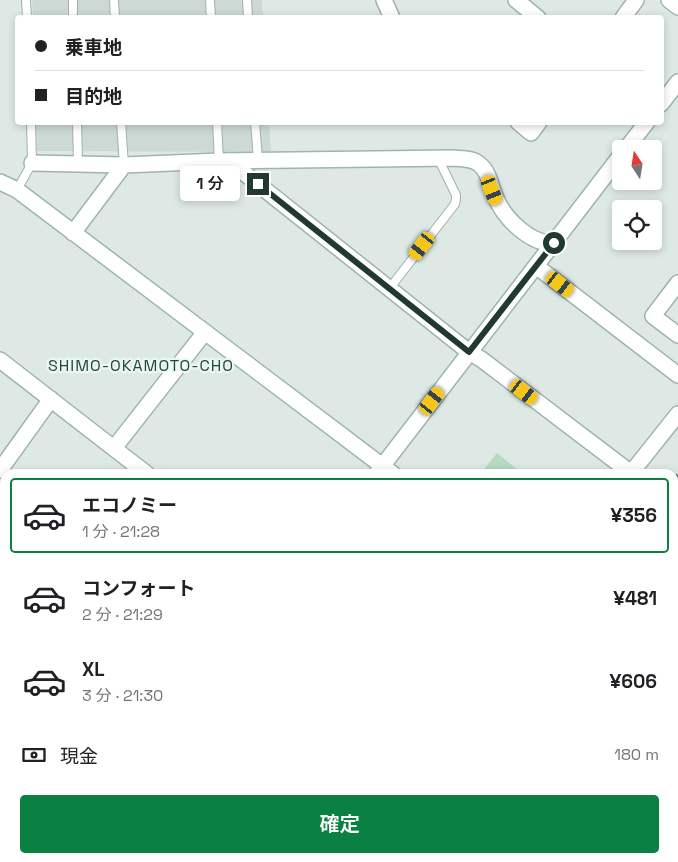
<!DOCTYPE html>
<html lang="ja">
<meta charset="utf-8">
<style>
body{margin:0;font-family:"Space Grotesk","Noto Sans JP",sans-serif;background:#f6f6f6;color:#202124;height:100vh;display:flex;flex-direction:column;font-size:19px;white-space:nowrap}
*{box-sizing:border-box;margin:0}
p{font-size:16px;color:#757577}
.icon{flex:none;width:28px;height:28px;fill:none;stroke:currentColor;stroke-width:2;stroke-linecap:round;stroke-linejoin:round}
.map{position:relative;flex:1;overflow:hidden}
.panel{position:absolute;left:0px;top:469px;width:679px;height:394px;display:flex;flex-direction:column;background:#fff;border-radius:15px 15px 0 0;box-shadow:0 2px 8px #0003}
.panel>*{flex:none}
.banner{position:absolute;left:15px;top:15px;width:649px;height:110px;border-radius:5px;box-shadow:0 2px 8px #0003;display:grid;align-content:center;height:110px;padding:0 20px;background:#fff}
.needle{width:32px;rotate:348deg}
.controls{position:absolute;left:612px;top:140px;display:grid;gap:10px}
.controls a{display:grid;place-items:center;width:50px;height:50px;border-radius:5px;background:#fff;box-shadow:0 2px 8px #0003;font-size:25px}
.end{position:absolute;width:22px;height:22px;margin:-11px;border:6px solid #203932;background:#fff;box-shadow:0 0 0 2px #fff}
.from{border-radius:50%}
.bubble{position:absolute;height:35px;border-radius:5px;background:#fff;box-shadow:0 2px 8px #0003;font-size:16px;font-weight:600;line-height:35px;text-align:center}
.car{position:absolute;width:15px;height:30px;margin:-15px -8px;border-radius:6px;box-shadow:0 0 4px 1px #0007;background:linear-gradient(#f5c518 24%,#345 0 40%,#f5c518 0 76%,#345 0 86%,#f5c518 0)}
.banner b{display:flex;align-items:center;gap:18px;height:48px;font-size:19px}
.banner b+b{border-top:1px solid #e0e0e0}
.banner i{width:12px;height:12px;background:#202124}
ul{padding:9px 0 0;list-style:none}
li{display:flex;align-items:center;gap:15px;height:75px;margin:0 10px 8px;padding:0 10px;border:2px solid transparent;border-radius:5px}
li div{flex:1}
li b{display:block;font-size:19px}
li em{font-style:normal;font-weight:600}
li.selected{border-color:#0b8043}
li>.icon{width:45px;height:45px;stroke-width:1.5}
.pay{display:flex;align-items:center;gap:12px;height:55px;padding:0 20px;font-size:19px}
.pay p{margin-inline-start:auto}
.primary-button{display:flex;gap:10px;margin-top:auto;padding:10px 20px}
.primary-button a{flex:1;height:58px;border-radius:5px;background:#0b8043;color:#fff;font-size:20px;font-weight:600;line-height:58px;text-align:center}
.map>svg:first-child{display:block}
</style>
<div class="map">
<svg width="678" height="862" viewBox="0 0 678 862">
<rect width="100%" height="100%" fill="#dee9e5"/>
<!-- built -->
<path fill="#cdd9d4" d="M32,0H262L263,17H33Z
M36,123H269L271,152L37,151Z"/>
<!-- green -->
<path fill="#b7dbc1" d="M497,453L523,474H480Z"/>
<!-- building -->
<path fill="#b4c4be" stroke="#b1c3bc" d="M678,589V602L674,599V595Z
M678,807V822L674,819V812Z"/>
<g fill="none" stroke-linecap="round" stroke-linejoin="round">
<!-- lane casing -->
<g stroke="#a1b1ac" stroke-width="10">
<path id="lane" d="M26,0L27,18
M73,0V18
M114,0L115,18
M210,0L211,18
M247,0L248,18
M77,122L78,164
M121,122L124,165
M217,122L219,161
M255,122L258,160
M17,190L32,163L31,122
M389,289L455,204L456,199V195L438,158
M0,650H5
M674,692L678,695
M674,782L678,779"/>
</g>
<!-- street casing -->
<g stroke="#a1b1ac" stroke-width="18">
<path id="street" d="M384,0L392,18
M516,0L538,18
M623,18L636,0
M518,122L531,133L539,122
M229,161L469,352L481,359L631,473L678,414
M32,163L124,165
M536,266L678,375
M678,283L653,316L678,335
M0,360L147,474
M114,448L205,332
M0,470L51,399
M0,538H5
M0,779L5,780
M0,797L5,791
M0,847L5,851
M13,858L18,862
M618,858L624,862
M216,862L220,858
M361,862L365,858
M563,862L567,858"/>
</g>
<!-- secondary casing -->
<g stroke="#9eb5ad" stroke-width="18">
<path id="secondary" d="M669,0L678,7
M661,104L678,82
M626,149L647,122
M0,182L17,190L393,474
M73,233L124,165L219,161L453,158C462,159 472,158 479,164C489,171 491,187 496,198C504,218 531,245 554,243
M377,473C458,366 540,261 621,155
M75,862L79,858"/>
</g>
<!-- lane -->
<use href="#lane" stroke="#fff" stroke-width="8"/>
<!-- street -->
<use href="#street" stroke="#fff" stroke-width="15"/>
<!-- secondary -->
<use href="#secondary" stroke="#fff" stroke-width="15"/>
<!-- rail -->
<path stroke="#5a756e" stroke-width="4" stroke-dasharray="10 5" stroke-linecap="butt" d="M674,480L678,475
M674,530L678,525
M379,862L382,858
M417,862L421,858"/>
</g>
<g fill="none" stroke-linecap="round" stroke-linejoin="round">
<!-- route -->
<path stroke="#203932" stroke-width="6" d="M258,184L469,352L554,243"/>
</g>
<g text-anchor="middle" stroke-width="4.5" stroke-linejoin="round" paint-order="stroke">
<!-- quarter labels -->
<g font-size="16" letter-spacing="1" fill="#1d4a40" stroke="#eef6f2">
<text x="141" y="371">SHIMO-OKAMOTO-CHO</text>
</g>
</g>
</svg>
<div class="controls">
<a><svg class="needle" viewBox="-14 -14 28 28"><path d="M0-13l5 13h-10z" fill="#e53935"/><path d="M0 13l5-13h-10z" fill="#757577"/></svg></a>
<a><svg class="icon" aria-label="locate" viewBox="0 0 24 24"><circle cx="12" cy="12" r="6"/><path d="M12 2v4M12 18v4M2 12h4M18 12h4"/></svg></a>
</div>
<i class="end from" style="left:554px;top:243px"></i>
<i class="end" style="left:258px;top:184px"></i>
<div class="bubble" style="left:180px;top:166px;width:60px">1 分</div>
<i class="car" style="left:492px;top:190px;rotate:158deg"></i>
<i class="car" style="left:422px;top:246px;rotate:218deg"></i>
<i class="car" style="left:560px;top:284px;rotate:128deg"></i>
<i class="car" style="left:524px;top:392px;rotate:127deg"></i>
<i class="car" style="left:432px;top:401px;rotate:37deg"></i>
<div class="banner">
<b><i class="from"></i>乗車地</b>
<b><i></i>目的地</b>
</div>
<section class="panel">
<ul>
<li class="selected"><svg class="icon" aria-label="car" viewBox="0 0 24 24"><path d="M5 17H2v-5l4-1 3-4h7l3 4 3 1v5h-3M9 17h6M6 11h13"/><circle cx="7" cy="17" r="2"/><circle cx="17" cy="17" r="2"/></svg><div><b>エコノミー</b><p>1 分 · 21:28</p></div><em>¥356</em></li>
<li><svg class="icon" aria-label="car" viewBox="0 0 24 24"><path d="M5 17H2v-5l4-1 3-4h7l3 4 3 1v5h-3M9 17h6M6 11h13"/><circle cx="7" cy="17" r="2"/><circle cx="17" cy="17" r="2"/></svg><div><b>コンフォート</b><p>2 分 · 21:29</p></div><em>¥481</em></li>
<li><svg class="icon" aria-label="car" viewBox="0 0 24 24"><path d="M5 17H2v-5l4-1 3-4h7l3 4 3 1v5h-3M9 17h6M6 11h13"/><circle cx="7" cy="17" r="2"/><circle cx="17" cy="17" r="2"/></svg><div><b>XL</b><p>3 分 · 21:30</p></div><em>¥606</em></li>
</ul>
<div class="pay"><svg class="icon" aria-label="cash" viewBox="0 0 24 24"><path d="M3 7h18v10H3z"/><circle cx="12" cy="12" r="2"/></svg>現金<p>180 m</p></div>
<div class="primary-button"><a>確定</a></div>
</section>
</div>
